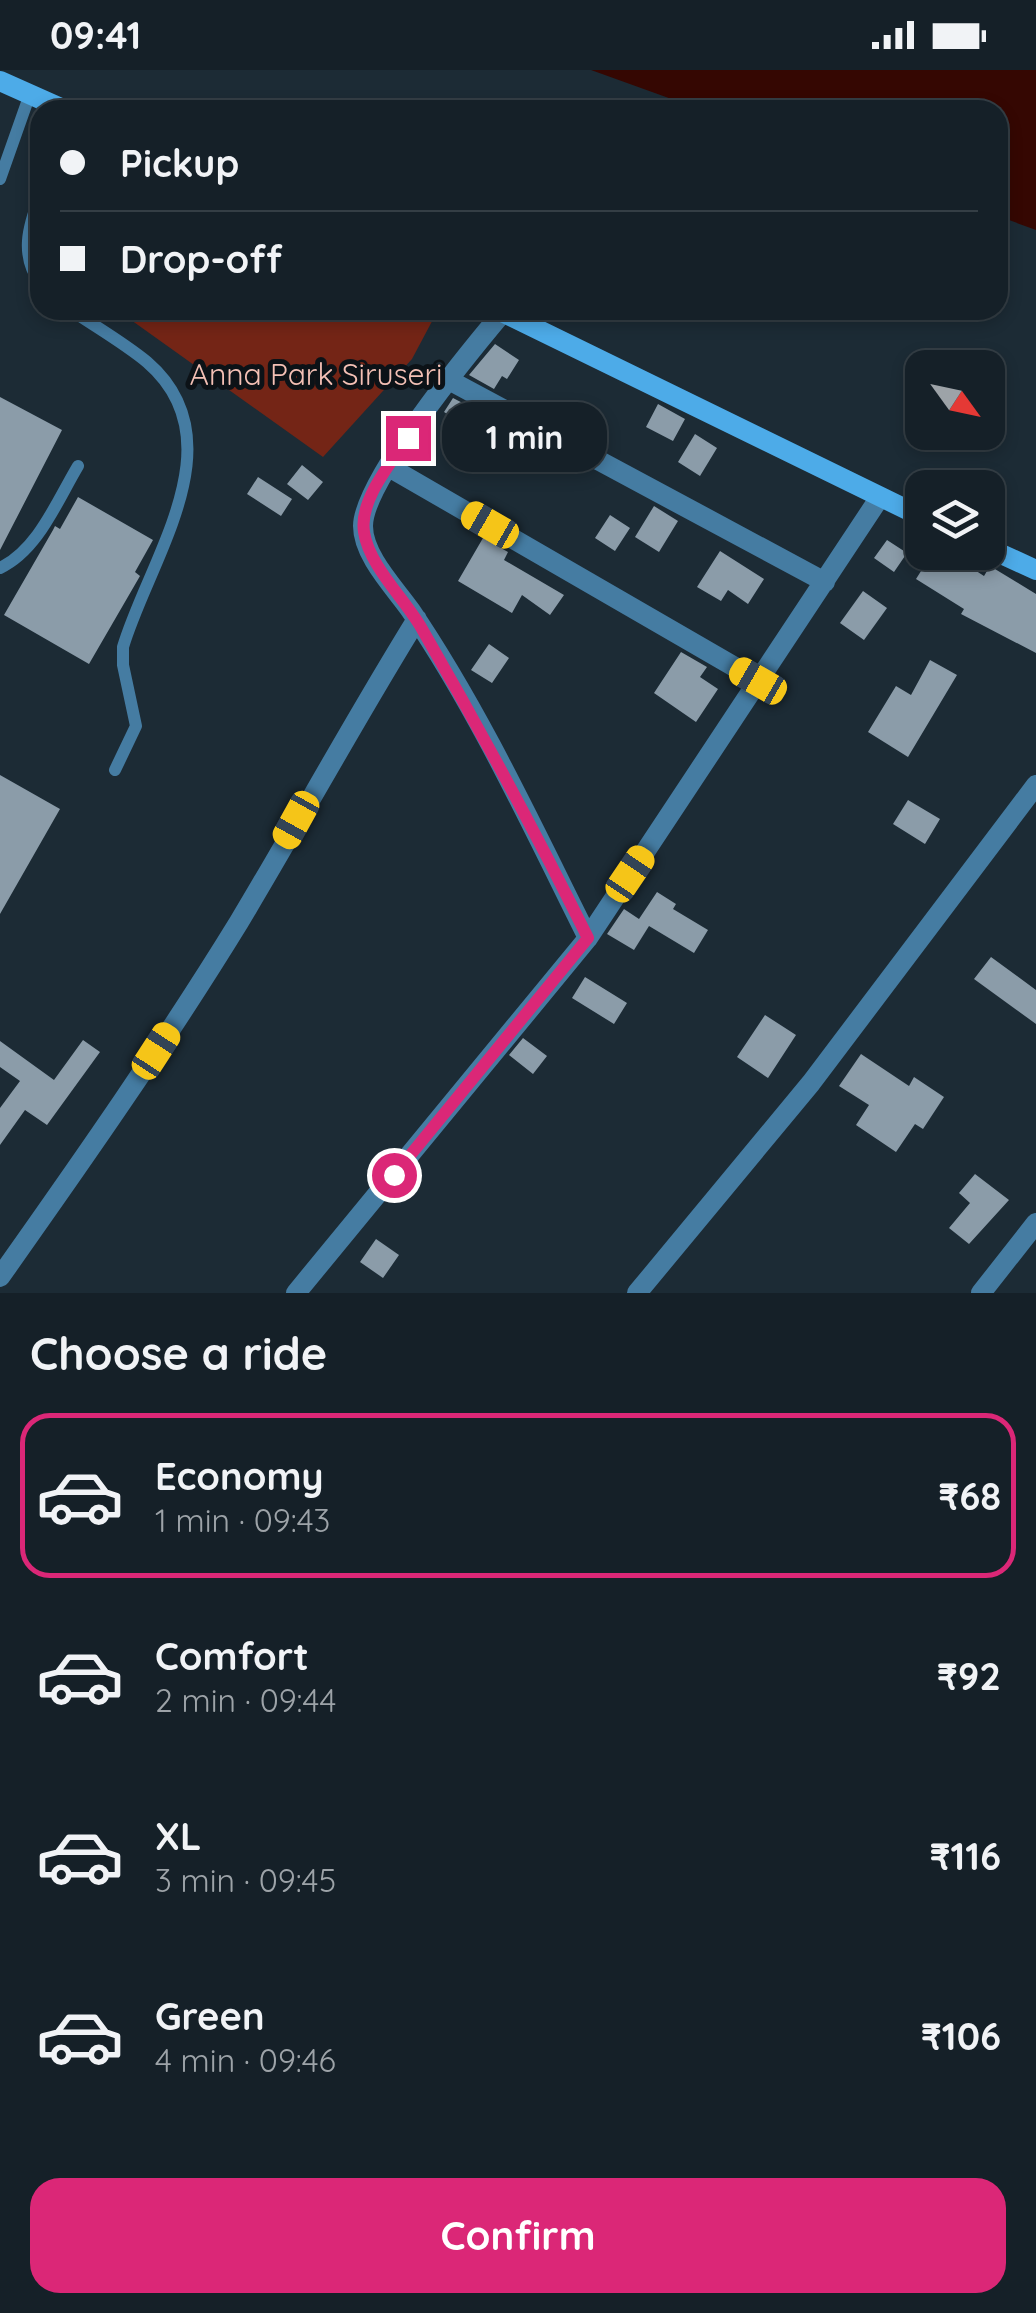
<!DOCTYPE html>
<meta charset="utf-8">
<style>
body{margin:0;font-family:Quicksand,sans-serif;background:#222d34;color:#f1f3f6;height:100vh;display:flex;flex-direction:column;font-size:38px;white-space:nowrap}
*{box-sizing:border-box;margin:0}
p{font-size:32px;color:#9da3a8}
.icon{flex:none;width:55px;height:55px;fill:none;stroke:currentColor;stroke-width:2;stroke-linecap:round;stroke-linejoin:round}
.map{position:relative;height:1223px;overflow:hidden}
.details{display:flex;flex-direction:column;background:#152028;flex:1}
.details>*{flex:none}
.hud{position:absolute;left:30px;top:30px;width:978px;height:220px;border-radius:30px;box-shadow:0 5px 15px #0003,0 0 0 2px #343e45;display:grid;align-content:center;height:220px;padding:0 30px;background:#152028}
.needle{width:65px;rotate:123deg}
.buttons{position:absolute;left:905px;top:280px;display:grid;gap:20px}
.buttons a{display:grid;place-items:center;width:100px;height:100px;border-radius:20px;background:#152028;box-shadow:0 5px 15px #0003,0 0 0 2px #343e45;font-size:50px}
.end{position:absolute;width:45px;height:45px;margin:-22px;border:12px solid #db2777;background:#fff;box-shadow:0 0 0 5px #fff}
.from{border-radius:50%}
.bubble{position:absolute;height:70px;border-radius:30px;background:#152028;box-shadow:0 5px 15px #0003,0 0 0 2px #343e45;font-size:32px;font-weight:800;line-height:70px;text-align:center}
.car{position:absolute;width:30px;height:60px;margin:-30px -15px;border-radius:12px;box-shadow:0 0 8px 2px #0007;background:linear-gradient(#f5c518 24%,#345 0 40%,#f5c518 0 76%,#345 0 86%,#f5c518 0)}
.hud b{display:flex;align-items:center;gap:35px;height:95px;font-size:38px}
.hud b+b{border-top:2px solid #343e45}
.hud i{width:25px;height:25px;background:#f1f3f6}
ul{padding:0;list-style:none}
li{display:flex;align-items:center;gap:30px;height:165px;margin:0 20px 15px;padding:0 10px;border:5px solid transparent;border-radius:30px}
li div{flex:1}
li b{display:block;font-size:38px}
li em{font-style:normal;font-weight:800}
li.active{border-color:#db2777}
li>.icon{width:90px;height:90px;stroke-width:1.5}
h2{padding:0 30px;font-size:45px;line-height:120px}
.cta{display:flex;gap:20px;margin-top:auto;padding:20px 30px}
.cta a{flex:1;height:115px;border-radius:30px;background:#db2777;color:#fff;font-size:40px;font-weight:800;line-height:115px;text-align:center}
.status{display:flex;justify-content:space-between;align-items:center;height:70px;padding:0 50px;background:#152028;direction:ltr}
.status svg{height:28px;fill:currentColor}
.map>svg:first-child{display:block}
</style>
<div class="status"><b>09:41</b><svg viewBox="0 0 49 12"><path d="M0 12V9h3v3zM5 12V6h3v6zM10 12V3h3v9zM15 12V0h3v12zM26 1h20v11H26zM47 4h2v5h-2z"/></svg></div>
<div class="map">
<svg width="1036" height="1223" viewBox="0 0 1036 1223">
<rect width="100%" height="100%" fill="#1c2b35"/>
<!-- green -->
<path fill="#742516" d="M117,240H438L412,289L323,387Z"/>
<!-- water -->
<path fill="#350702" d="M591,0H1036V160L998,146V40H702Z"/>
<!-- building -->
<path fill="#8b9ca9" d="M495,274L519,290L507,309L502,306L494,319L469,305Z
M0,327L62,360L0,480Z
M453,328L480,342L470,358L444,342Z
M658,334L685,349L673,371L646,357Z
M477,361L498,374L483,399L462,386Z
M695,364L717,378L700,406L678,392Z
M302,395L323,412L308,430L287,414Z
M258,407L292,429L281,446L247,424Z
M78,427L153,470L135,502L140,506L89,594L4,545L53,460L55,456L60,459Z
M654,436L678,451L659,482L635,467Z
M610,445L630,458L615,481L595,468Z
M483,468L508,482L504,490L564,525L550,545L522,525L512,543L458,511Z
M887,470L907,483L894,502L874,488Z
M720,481L764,509L748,534L728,520L721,531L697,517Z
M933,482H947L984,506L990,496L1036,524V583L961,544L964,539L916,509Z
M863,521L887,538L864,570L840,553Z
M489,574L509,588L492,613L471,600Z
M681,582L707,597L700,607L718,619L696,652L654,623Z
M930,590L957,605L908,687L868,662L896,616L911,625Z
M0,705L60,739L0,844Z
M908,730L940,749L925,774L893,754Z
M657,822L676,834L673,839L708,860L694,883L649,856L634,880L607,864L624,839L639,849Z
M991,887L1036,920V954L974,909Z
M585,907L627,933L614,954L572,928Z
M765,945L796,965L768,1008L737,987Z
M523,968L547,986L533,1004L509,985Z
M83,970L100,982L47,1055L25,1040L0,1075V1038L20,1011L0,997V971L54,1010Z
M861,984L909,1016L914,1007L944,1027L923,1059L915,1054L896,1082L856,1055L869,1035L839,1016Z
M975,1104L1009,1130L969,1174L949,1158L970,1133L959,1123Z
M376,1169L399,1185L383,1208L360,1192Z"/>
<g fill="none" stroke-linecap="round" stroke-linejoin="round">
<!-- lane -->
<path stroke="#457ca2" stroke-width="12" d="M0,109L30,24
M40,126C28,157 20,185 40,213
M71,240C96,257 124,273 147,292C239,371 149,489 123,577V595L136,656L115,700
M0,498C38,480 57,431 78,396"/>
<!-- street -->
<path stroke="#457ca2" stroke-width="20" d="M503,242C471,280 363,411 363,456C363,486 395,518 411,541C480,643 533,758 588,868
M447,309L825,512
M389,397L759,611
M0,1207C82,1091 164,974 239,852C299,752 355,649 417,549
M296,1223L588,868L880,427
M637,1223L811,1013L1036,715
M981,1223L1036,1153"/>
<!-- secondary -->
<path stroke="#4dabe8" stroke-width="20" d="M0,11L65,40
M498,240L922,447
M988,478L1036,500"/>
</g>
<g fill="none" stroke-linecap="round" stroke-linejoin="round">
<!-- route -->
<path stroke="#db2777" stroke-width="12" d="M394,1105L588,868C536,763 481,661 422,559C405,529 369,496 364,462C359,430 391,393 408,368"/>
</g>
<g text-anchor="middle" stroke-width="10" stroke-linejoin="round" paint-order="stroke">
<!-- park labels -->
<g font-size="30" fill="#f4c0b5" stroke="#0c1217">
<text x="316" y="315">Anna Park Siruseri</text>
</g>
</g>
</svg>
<div class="buttons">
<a><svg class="needle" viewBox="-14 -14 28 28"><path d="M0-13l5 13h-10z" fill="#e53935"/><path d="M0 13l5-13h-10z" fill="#9da3a8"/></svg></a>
<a><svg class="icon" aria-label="layers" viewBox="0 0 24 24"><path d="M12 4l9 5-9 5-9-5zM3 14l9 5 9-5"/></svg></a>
</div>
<i class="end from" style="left:394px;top:1105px"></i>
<i class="end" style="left:408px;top:368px"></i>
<div class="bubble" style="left:442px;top:332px;width:165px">1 min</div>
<i class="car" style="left:490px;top:455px;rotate:300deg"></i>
<i class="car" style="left:758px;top:611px;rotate:300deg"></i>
<i class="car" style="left:296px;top:750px;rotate:209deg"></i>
<i class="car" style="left:630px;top:804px;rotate:34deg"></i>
<i class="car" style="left:156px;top:981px;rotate:33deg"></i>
<div class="hud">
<b><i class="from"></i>Pickup</b>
<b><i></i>Drop-off</b>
</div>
</div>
<section class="details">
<h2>Choose a ride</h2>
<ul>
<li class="active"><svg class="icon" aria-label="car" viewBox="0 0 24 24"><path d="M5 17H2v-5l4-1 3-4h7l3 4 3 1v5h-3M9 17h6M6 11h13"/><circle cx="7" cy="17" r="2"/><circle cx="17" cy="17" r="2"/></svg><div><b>Economy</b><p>1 min · 09:43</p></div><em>₹68</em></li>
<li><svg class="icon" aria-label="car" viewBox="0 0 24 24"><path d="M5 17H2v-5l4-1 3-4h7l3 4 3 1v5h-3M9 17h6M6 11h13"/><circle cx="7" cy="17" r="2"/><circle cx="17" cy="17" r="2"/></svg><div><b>Comfort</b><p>2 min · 09:44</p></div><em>₹92</em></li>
<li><svg class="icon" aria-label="car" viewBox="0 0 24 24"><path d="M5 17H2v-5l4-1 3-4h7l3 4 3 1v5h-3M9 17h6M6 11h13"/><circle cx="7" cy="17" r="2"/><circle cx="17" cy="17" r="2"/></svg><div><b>XL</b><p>3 min · 09:45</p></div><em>₹116</em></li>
<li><svg class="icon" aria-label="car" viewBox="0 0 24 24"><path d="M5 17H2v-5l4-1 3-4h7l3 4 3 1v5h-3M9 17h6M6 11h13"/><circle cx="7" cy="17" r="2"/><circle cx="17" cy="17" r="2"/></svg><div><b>Green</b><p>4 min · 09:46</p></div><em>₹106</em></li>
</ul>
<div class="cta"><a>Confirm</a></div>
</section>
